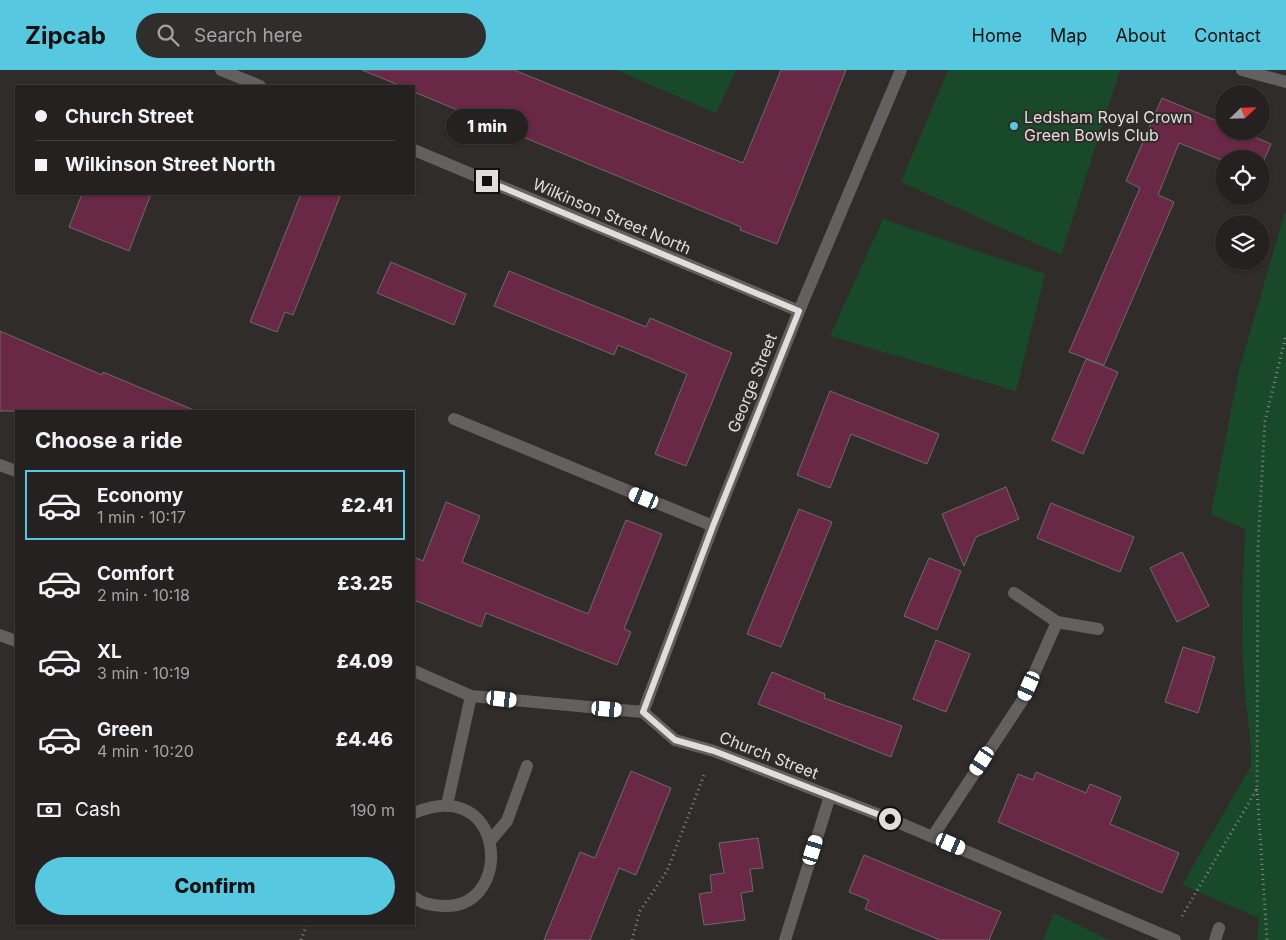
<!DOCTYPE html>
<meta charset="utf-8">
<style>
body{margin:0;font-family:Inter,sans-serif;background:#302e2d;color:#f1f3f6;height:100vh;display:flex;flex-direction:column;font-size:19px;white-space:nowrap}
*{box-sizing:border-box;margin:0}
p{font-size:16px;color:#a3a3a5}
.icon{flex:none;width:28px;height:28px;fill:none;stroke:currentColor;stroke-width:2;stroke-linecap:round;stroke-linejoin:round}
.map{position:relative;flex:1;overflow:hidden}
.sheet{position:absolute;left:15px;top:340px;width:400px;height:515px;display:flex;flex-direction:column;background:#242120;border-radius:0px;box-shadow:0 1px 4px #0004,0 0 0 1px #413e3e}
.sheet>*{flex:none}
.banner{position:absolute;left:15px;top:15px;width:400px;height:110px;border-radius:0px;box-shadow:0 1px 4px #0004,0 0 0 1px #413e3e;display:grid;align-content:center;height:110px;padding:0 20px;background:#242120}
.needle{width:32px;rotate:67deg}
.buttons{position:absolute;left:1215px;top:15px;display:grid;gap:10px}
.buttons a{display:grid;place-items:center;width:55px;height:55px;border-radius:50%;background:#242120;box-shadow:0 1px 4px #0004,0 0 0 1px #413e3e;font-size:25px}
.end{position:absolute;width:22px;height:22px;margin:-11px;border:6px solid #e0dddc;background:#111;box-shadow:0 0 0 2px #111}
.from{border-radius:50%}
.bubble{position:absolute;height:35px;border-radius:18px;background:#242120;box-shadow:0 1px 4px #0004,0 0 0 1px #413e3e;font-size:16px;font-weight:800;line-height:35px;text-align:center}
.car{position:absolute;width:15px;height:30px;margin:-15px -8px;border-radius:6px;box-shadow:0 0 4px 1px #0007;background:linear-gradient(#fff 24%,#345 0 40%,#fff 0 76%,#345 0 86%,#fff 0)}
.banner b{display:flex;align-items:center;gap:18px;height:48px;font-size:19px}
.banner b+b{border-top:1px solid #413e3e}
.banner i{width:12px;height:12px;background:#f1f3f6}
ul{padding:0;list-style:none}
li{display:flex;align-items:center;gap:15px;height:70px;margin:0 10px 8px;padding:0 10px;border:2px solid transparent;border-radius:0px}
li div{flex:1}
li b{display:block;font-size:19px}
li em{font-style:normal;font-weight:800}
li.active{border-color:#56c9e1}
li>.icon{width:45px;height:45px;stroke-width:1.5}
h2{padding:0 20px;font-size:22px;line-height:60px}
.pay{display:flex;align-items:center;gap:12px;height:55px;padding:0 20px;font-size:19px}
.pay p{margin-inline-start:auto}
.action{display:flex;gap:10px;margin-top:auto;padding:10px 20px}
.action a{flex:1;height:58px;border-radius:30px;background:#56c9e1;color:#111;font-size:20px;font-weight:800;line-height:58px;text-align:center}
header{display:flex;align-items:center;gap:30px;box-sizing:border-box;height:70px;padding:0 25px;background:#56c9e1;color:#111}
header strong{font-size:24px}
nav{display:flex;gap:28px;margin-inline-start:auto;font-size:18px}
.search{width:350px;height:45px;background:#302e2d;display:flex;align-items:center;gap:12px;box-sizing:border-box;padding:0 18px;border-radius:28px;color:#a3a3a5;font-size:19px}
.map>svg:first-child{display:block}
</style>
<header>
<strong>Zipcab</strong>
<div class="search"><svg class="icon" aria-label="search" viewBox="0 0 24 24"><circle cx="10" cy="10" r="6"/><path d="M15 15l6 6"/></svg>Search here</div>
<nav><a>Home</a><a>Map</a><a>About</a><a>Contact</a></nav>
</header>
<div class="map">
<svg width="1286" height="870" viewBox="0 0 1286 870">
<rect width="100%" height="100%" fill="#302c2a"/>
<!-- green -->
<path fill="#184a2a" d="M616,0H736L716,43Z
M948,0H1120L1061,185L901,112Z
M1286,139V870H1257L1259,848L1182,815L1251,696C1252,666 1245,637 1244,608C1241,558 1243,509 1245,459L1211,444L1239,300Z
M883,149L1045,204L1016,321L830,266Z
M1054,843L1109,870H1043Z"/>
<!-- building -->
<path fill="#692845" stroke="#6e6a6b" d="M362,0H514L743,93L781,0H846L777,174L740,160L741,157L414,22V16H401Z
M1162,28L1224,54V61H1240L1271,74L1261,97V89H1224V91L1179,73L1158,125L1174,132L1104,295L1069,282L1140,118L1126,111Z
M82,124H151L129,181L69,157Z
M301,124H341L293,245L285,242L277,262L250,252Z
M391,192L466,224L454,255L377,223Z
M509,201L646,257L650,248L732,283L686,396L655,384L687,304L618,275L614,285L494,236Z
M0,261L102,305L103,302L196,341H0Z
M1086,289L1118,302L1083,384L1052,370Z
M830,321L939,364L927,394L851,364L830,418L797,405Z
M1006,417L1019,449L976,467L964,496L942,444Z
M446,432L480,446L462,492L588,544L626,450L662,464L624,559L631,562L617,595L486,543L481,557L414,530V487L423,491Z
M1051,433L1134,467L1120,502L1037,468Z
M799,439L832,452L781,577L747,564Z
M1182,482L1209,536L1177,552L1150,498Z
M929,488L961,501L937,560L904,546Z
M936,570L970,584L946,642L913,629Z
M1183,577L1215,587L1198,643L1165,632Z
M772,602L825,624L824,628L902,656L891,687L758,634Z
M631,701L671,718L636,805L619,798L590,870H544L580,782L595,788Z
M1036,702L1086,723L1090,714L1121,727L1110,754L1179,783L1162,823L998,752L1018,704L1033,710Z
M758,768L763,798L750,799L753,821L741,823L745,850L704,855L699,824L712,822L710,805L724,803L719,773Z
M864,785L1001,842L989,870H940L865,839L869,830L849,822Z"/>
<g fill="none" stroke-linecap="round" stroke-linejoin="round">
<!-- path -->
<path stroke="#8c8987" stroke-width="3" stroke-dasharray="1 4" stroke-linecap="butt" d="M1257,719L1267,870
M1182,846L1257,719L1258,476L1265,351L1286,265
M301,870L307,854
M632,870L640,841L667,801L704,705"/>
<!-- minor -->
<path stroke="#636160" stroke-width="12" d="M221,0L260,16
M1242,0L1286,12
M414,80L799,241
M454,349L713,456
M0,395L16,401
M1014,523L1057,552L1098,559
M0,565L16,571
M414,601L471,626L643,642L675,670L714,681L890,749L1175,870
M643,642L713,456L799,241L901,0
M447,735L471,626
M414,743C505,704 515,836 446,836C435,836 423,835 414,827
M933,766L1022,631L1057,552
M490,771L507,751L527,696
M785,870L830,726
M1215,870L1219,858"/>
</g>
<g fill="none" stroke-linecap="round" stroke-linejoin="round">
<!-- route -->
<path stroke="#e0dddc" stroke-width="6" d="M487,111L799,241L713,456L643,642L675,670L714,681L890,749"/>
</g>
<!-- markers -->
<circle fill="#56c9e1" stroke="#302c2a" stroke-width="2" cx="1014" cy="56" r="5"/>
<g text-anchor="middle" stroke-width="4" stroke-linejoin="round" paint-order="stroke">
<!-- poi labels -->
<g font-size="16" fill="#e0dddc" stroke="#302c2a" text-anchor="start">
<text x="1024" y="53">Ledsham Royal Crown<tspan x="1024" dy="18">Green Bowls Club</tspan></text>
</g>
<!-- street labels -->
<g font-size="16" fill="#e0dddc" stroke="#302c2a">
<text transform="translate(612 146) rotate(23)" y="6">Wilkinson Street North</text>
<text transform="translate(752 313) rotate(-68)" y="6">George Street</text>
<text transform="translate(769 685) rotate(21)" y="6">Church Street</text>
</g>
</g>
</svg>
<div class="buttons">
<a><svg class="needle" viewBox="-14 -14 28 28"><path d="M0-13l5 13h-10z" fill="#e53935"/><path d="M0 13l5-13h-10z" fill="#a3a3a5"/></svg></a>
<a><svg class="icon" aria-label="locate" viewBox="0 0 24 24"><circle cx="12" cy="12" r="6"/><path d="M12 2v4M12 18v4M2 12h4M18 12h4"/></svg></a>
<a><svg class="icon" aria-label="layers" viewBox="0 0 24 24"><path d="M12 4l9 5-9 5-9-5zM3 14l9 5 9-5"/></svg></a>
</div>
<i class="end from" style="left:890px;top:749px"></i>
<i class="end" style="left:487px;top:111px"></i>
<div class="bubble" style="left:446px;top:39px;width:82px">1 min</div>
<i class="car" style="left:644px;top:428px;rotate:292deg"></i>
<i class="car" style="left:1029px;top:616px;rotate:204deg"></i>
<i class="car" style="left:502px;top:629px;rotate:96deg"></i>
<i class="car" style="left:607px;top:639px;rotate:95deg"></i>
<i class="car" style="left:982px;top:691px;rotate:213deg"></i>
<i class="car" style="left:951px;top:774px;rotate:113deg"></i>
<i class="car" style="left:813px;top:780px;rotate:17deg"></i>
<div class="banner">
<b><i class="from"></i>Church Street</b>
<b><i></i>Wilkinson Street North</b>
</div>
<section class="sheet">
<h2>Choose a ride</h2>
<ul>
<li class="active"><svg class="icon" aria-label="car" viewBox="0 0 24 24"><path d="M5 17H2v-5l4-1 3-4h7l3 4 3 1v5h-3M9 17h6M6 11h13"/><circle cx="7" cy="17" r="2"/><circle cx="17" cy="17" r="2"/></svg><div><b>Economy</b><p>1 min · 10:17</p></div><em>£2.41</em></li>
<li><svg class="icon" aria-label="car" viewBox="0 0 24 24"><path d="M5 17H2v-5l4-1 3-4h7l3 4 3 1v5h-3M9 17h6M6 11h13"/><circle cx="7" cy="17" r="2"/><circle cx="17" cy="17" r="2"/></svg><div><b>Comfort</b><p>2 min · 10:18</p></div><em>£3.25</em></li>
<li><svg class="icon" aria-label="car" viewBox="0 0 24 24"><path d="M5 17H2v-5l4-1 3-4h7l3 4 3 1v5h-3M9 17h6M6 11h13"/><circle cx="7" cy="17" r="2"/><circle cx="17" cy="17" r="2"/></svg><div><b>XL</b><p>3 min · 10:19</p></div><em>£4.09</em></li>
<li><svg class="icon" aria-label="car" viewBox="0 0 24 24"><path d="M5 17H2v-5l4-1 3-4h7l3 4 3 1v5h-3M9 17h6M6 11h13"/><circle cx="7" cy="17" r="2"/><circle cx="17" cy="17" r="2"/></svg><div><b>Green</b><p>4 min · 10:20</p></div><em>£4.46</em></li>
</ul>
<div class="pay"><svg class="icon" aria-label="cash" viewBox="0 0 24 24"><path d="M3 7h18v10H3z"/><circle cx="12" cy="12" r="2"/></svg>Cash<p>190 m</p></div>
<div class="action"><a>Confirm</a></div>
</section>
</div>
